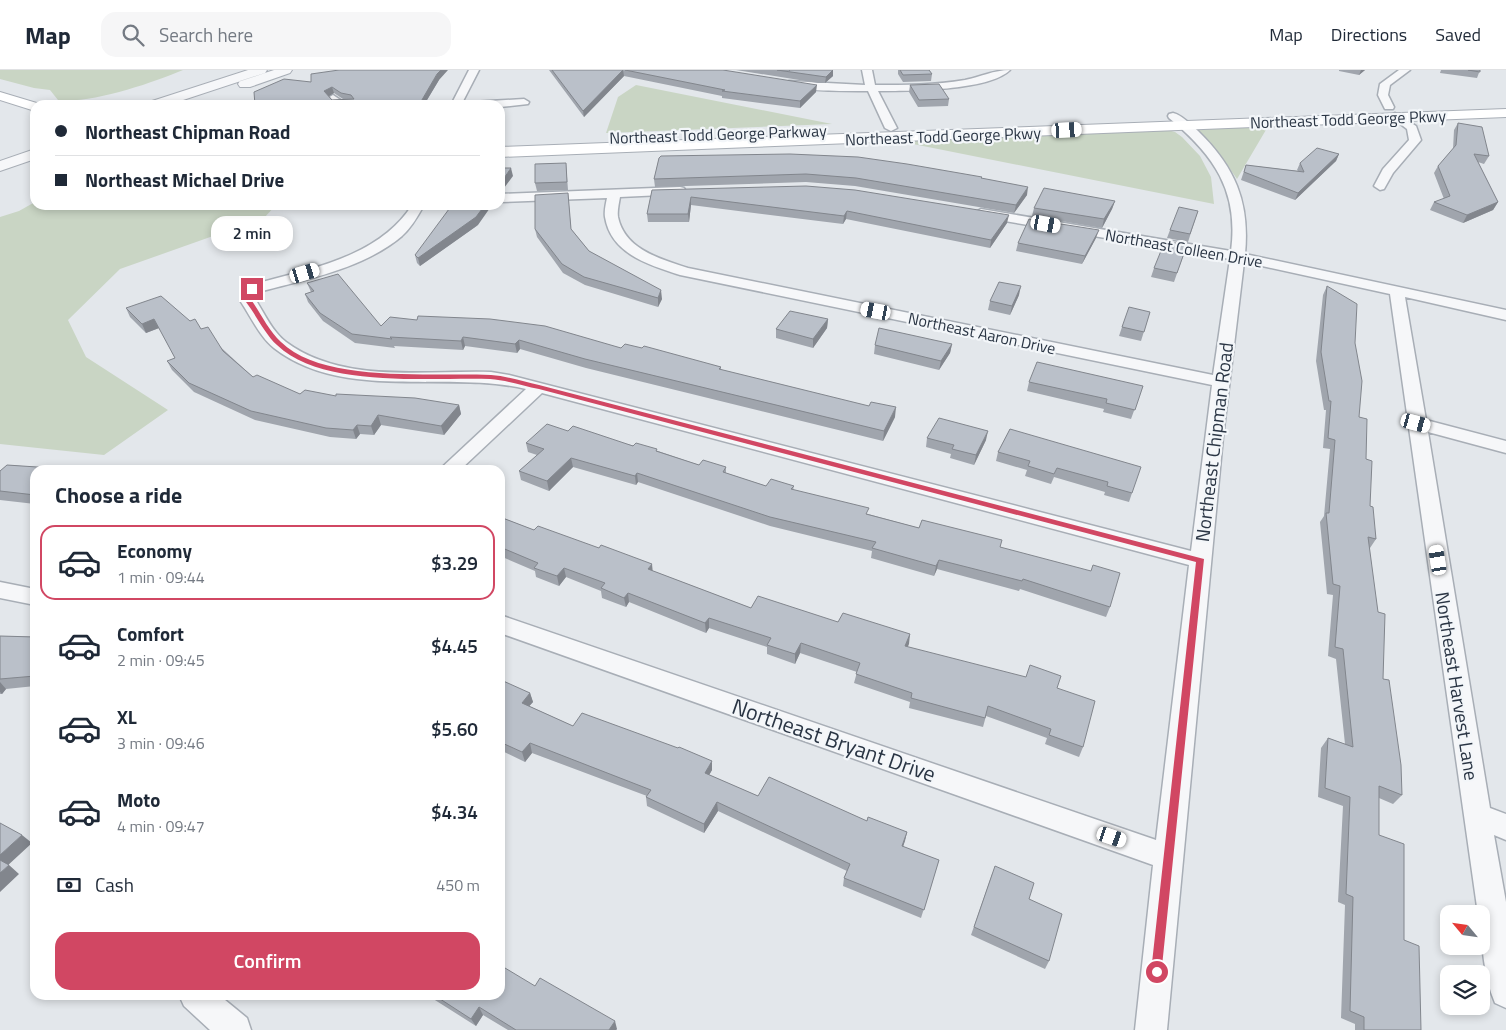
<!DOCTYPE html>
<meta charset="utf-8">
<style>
body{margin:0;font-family:"Titillium Web",sans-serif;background:#f6f6f7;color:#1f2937;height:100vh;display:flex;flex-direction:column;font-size:19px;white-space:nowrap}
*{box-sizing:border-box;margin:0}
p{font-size:16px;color:#747a83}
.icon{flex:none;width:28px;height:28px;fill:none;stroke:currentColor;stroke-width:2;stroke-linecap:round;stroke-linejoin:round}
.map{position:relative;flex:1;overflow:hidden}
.side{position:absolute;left:30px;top:395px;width:475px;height:535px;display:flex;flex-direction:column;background:#fff;border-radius:15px;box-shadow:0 2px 8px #0003}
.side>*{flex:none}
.guide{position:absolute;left:30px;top:30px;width:475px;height:110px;border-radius:15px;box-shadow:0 2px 8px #0003;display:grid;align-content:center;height:110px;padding:0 25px;background:#fff}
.needle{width:32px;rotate:299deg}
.fabs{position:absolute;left:1440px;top:835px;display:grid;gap:10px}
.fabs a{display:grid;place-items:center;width:50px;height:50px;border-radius:10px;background:#fff;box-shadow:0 2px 8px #0003;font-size:25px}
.end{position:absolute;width:22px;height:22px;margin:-11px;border:6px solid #d14763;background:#fff;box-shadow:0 0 0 2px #fff}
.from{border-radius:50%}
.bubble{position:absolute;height:35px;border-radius:15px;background:#fff;box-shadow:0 2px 8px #0003;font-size:16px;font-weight:600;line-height:35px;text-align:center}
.car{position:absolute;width:15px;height:30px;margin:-15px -8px;border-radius:6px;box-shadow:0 0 4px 1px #0007;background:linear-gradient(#fff 24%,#345 0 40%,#fff 0 76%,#345 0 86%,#fff 0)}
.guide b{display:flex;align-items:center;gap:18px;height:48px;font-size:19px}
.guide b+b{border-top:1px solid #e0e1e3}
.guide i{width:12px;height:12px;background:#1f2937}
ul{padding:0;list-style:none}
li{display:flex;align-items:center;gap:15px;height:75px;margin:0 10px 8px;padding:0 15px;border:2px solid transparent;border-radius:15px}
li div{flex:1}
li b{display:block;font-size:19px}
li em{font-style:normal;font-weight:600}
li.current{border-color:#d14763}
li>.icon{width:45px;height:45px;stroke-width:1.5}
h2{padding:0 25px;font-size:22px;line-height:60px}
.pay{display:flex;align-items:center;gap:12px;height:55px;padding:0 25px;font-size:19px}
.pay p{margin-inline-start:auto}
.button{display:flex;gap:10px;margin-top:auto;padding:10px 25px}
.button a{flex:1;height:58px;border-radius:15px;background:#d14763;color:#fff;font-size:20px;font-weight:600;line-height:58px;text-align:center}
header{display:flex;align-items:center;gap:30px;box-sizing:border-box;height:70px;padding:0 25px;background:#fff;border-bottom:1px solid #e0e1e3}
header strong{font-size:24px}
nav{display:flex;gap:28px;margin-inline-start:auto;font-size:18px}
.search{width:350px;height:45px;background:#f6f6f7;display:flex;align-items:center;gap:12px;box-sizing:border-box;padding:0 18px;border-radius:15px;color:#747a83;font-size:19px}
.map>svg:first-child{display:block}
</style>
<header>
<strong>Map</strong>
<div class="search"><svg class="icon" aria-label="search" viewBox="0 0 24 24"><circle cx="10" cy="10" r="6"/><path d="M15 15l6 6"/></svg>Search here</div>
<nav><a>Map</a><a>Directions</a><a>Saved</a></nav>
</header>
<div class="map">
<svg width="1506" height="960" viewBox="0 0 1506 960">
<rect width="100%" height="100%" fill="#e3e7eb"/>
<!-- green -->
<path fill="#c9d5c4" d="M0,0H183C152,13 91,34 58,30L50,20L34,18L0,9Z
M636,15L832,54L606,63L618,27Z
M1270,53L1237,109L1221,86L1198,62L1197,59Z
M1164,59L1175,62L1182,67L1200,86L1211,107L1214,134L888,69Z
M35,132V135H136L131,139H181L187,135H276L264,148L120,199L68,250L86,287L168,340L104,385L0,374V147L19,141Z"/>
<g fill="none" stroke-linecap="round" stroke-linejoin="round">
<!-- minor casing -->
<g stroke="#a8aeb6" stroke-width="3">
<path id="minor" d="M469,0H479L461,35H451Z
M862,0H872L875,15C905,15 935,15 965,10C980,7 994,0 1010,0C989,21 908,21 878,21L897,58L891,61L885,58L868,21C852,21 793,22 784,14L789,11L865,15Z
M1399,0H1410L1390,15L1388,25L1394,37L1393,39H1385L1378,25L1380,14Z
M333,25L342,31L353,33L354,35H335L328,28Z
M524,29L529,32L528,34L500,37V35H467L472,32Z
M1173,43C1182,45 1191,55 1198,61C1235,97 1250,132 1245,184L1506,240V250L1405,227L1426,350L1506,371V383L1428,362L1490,738L1506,744V770L1494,765L1506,832V938L1495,933C1484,907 1481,873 1481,844H1478L1390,224L1244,192L1223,367L1167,960H1135L1153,795L500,563V545L1156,770L1189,495L542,323L460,400H439L526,319C447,300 343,332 274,278C260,267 251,247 241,232L247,216C304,200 378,189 412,135H424C418,146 411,158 402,166C363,199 307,209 259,222L257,232C265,245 273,262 286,272C343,314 424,300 491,302L509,305L1191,481L1212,315L680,205C649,195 611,184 605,147C604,141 606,133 607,128L500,132V124L680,117L684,118L686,121L684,124L620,127C619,133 617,141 618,147C625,180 661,189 688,198L1213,305L1230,189L981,147L974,143L981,139L1231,181C1239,121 1214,85 1169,48L1168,46L1169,44Z
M1395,43L1416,56L1421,70L1393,103L1384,119L1380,120L1374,116L1383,99L1409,70L1407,59L1390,46Z
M0,512L35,519V535L0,528Z
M179,925H219L247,948L251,960H210L184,936Z"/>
</g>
<!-- tertiary casing -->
<g stroke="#a8aeb6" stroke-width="2">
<path id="tertiary" d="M248,0H267L265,3L168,35H147L149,32Z
M274,0H292L290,3L250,17H240L238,14L240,11Z
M35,79V89L0,101V91Z"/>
</g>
<!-- secondary casing -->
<g stroke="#a8aeb6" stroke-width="2">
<path id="secondary" d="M0,22L40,34V35H35V41L0,30Z
M1506,39V47L500,87V77Z"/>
</g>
<!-- minor -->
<use href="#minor" fill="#f6f7f9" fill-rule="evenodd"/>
<!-- tertiary -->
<use href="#tertiary" fill="#f6f7f9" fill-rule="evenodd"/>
<!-- secondary -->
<use href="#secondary" fill="#fff" fill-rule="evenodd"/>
</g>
<!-- wall -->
<path fill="#a0a5ad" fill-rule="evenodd" d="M549,0H723L816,22L800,38L722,28V26L624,6L584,47Z
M736,0H833V6L825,13H818Z
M898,0H929L932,4L931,11L903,12L898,4Z
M1339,0H1365L1359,5L1339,1Z
M1441,0H1480L1477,8L1440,3Z
M439,10L424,35H255L311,12ZM334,23L343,29L332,30L329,26Z
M910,15L949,29L948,36L918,37L909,22Z
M1458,53L1489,86L1484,94L1478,92L1498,132L1493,140L1463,153L1430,140L1434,132L1444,129L1434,103L1438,96L1453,79L1454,60Z
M1339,84L1336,91L1295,130L1241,110L1246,95L1298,101L1297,100L1300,93Z
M659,88L982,109L1027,125L1014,143L855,116L806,112L655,117L654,109Z
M566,93L568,120L537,121L535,113Z
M652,120L1007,153L990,178L846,149L843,154L691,135L689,152H648L647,144Z
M568,123L571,159L589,181L662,229L658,237L585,215L563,203L537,167L535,159Z
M1115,131L1112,139L1102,158L1032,146L1034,138Z
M1198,141L1188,172L1167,168L1170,160Z
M478,155L420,196L417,193L415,185Z
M1096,168L1082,194L1016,181L1018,173Z
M1187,175L1174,212L1151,207L1154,198Z
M307,213L381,256L621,278L721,297V300L895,347L883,371L586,298L520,279L517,283L465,276L463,280L394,276L395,278L355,273L323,251L308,232L305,224L311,222Z
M1327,216L1355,273L1359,347L1366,389L1370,436L1376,469L1370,478H1369L1383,609L1402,725L1393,734L1379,728V765L1404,870L1421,960H1355V954L1341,948L1345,835L1338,832L1343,736L1318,727L1321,678L1328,668L1345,674L1336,589L1328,586L1333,525L1327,524L1320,452L1324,446L1330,379L1323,378L1326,340H1324L1316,291L1323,225Z
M1019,225L1010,245L988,240L990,231Z
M126,238L190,251L201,259L253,307L300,324L459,335L461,344L444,365L381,355L374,365L360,364L356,369L330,367L255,350L194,322L172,300L167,291L175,288L159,258L146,263L130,247Z
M1150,242L1141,271L1119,266L1122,257Z
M828,249L827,258L813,278L776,268V259Z
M952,274L950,283L939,300L874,284L875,275Z
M1029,312L1143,316L1131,349L1103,342L1104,339L1027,321Z
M1010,359L1132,423L1129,432L1104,425L1105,422L1054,407L1051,414L1025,406L1027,400L996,391L998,382Z
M568,361L658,381L699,395L726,397V403L766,416H794L793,420L868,444L919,458L1000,477L1110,537L1106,547L1020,519L1019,521L937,499L934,506L871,488L872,481L770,456L638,412L636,415L573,397L549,421L521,410L519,401L537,385L528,382L526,373Z
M927,368L986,370L974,395L950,388L951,384L926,377Z
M7,395L67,399V400H35V434L0,430V401Z
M500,447L534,460L653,501L751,538L838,552L910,564L907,577L1057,618L1083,677L1079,687L1045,674L1047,668L986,646L983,657L909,638L910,632L854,613L857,602L800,583L795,594L767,584V577L709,558L706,563L629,532L626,537L602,528L601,521L566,507L559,516L536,507L535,501L500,486Z
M0,566L35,567V616L6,619L2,624H0Z
M500,611L530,623L533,632L529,636L573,656L712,700L709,705L758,726L867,751L907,762L903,777L939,790L921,848L843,816L844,808L847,801L718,741L704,763L647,736L646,727L647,726L532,683L525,692L500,680Z
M992,804L1029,829L1049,891L1045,899L971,865Z
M535,916L617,959L616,960H508L483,945L476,956L427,925H500Z"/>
<!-- shaded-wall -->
<path fill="#82868d" d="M441,0H448L439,10L424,35H419L437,4Z
M623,0L624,6L584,47L583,41Z
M833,0V6L825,13L826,7Z
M1361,0H1365L1359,5Z
M817,15L816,22L800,38V31Z
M332,17L334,23L326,28L324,21Z
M1339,84L1336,91L1295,130L1298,123Z
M511,98L513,106L501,122H500V114Z
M1028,117L1027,125L1014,143L1016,135Z
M691,127V135L689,152L688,144Z
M1115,131L1112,139L1102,158L1104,149Z
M1498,132L1493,140L1463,153L1467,145Z
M485,135H492L478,155L420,196L418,188Z
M847,141L846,149L843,154L844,146Z
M1009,145L1007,153L990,178L991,170Z
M1099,160L1096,168L1082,194L1085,186Z
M1021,216L1019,225L1010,245L1012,236Z
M661,220L662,229L658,237V228Z
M154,249L159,258L146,263L142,254Z
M828,249L827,258L813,278V269Z
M463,267L465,276L463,280L461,271Z
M519,270L520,279L517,283L515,274Z
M952,274L950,283L939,300L941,291Z
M459,335L461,344L444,365L441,356Z
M896,337L895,347L883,371L884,361Z
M378,345L381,355L374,365L371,356Z
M357,355L360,364L356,369L353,360Z
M988,361L986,370L974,395L976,385Z
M571,388L573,397L549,421L547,411Z
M637,403L638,412L636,415L635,406Z
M939,490L937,499L934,506L936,496Z
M652,494L653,504L648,499Z
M564,498L566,507L559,516L557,506Z
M628,523L629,532L626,537L624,528Z
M709,548V558L706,563L705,553Z
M910,564L909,574L904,586L905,576Z
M801,573L800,583L795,594V584Z
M0,612L6,619L2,624L0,622Z
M530,623L533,632L524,642L522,633Z
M530,673L532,683L525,692L522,682Z
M712,691V700L705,712V703Z
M717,732L718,741L704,763V754Z
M907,762L905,771L900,785L902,776Z
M22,765L32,773L6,797L0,792V785Z
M9,795L19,804L0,822V803Z
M479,937L483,945L476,956L471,949Z
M615,951L617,959L616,960H609Z"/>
<!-- building -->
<path fill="#bac0c9" stroke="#82868d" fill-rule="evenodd" d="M339,0H441L437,4L419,35H255L254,22L284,9L311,12V4ZM332,17L341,23L351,25L354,29L332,30L324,21Z
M552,0H623L583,41Z
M625,0H723L817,15L800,31L722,21L725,20Z
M777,0H790H789H833L826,7Z
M900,0H929L932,4L903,5Z
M1468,0H1480V2Z
M939,14L949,29L919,30L910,15Z
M1458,53L1482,57L1489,86L1474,84L1498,132L1467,145L1434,132L1450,126L1438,96L1456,75Z
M1317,78L1339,84L1298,123L1244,102L1246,95L1304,102L1300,93Z
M790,84L858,87L907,94L982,107L981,108L1028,117L1016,135L856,108L806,104L654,109L659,88L661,86Z
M566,93L567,112L535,113V94Z
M500,98H511L500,114Z
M806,116L855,120L1009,145L991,170L847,141L844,146L691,127L688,144H647L652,120Z
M1044,118L1115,131L1104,149L1034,138Z
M568,123L571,159L589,181L661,220L658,228L584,207L562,194L535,159V125Z
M452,135H485L476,147L418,188L415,185Z
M1179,137L1198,141L1190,164L1170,160Z
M1029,149L1099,160L1085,186L1018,173Z
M1165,171L1187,175L1177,203L1154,198Z
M338,204L381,256L390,247L417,250L418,246L490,249L545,256L621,278L625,274L642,278L644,276L721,297L719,299L869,336L871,332L896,337L884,361L585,289L519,270L515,274L463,267L461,271L390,267L392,269L352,264L320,243L305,224L314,221L307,213Z
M999,212L1021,216L1012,236L990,231Z
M1327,216L1357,234L1355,273L1362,311L1359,347L1367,349L1366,389L1372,391L1370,436L1373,437L1376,469L1368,467L1378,542L1385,544L1383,609L1389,610L1401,695L1402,725L1379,716V765L1404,774V870L1419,876L1421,960H1364V947L1350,941L1353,827L1346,824L1350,727L1325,718L1328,668L1353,677L1343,579L1335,577L1340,516L1333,514L1326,443H1329L1335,370L1328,368L1331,331H1329L1321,282Z
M161,226L190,251L195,249L201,259L208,257L223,281L253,307L257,305L300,324L305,320L336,326V324L415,328L459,335L441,356L378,345L371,356L357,355L353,360L326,358L251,341L189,313L167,291L175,288L154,249L142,254L126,238Z
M1129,237L1150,242L1144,262L1122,257Z
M790,241L828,249L813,269L776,259Z
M879,258L952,274L941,291L875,275Z
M1037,292L1143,316L1135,340L1106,333L1107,329L1029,312Z
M939,348L988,361L976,385L952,379L954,375L927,368Z
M547,354L568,361L573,356L633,376L636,373L657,379L656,381L699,395L703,390L726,397L723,402L766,416L771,409L794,416L791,419L869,438L866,444L919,458L922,450L1002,470L1000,477L1091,501L1093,495L1120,503L1110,537L1023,509L1022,511L939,490L936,496L872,478L876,472L770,447L637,403L635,406L571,388L547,411L519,401L544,379L526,373Z
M1010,359L1141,397L1132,423L1107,416L1108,412L1057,398L1054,404L1028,396L1030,391L998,382Z
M7,395L67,399L66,400H35V425L0,421V401Z
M500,447L534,460L538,456L599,478L601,475L652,494L648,499L751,538L758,526L838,552L843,543L910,564L905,576L1026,607L1030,595L1061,606L1057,618L1095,631L1083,677L1049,665L1051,659L988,636L985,648L911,628L912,623L856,604L860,593L801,573L795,584L767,575L771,568L709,548L705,553L628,523L624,528L601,518L605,513L564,498L557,506L534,498L538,493L500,477Z
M0,566L35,567V606L0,609Z
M501,610L530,623L522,633L573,656L582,643L678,678L679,677L712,691L705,703L758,726L769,707L867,751L868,747L907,762L902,776L939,790L924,840L844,808L850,794L717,732L704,754L646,727L651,720L530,673L522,682L500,672V611Z
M0,753L22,765L0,785Z
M0,790L9,795L0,803Z
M995,796L1034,813L1029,829L1062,844L1049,891L974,857Z
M500,895L535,916L540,908L615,951L609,960H516L479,937L471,949L434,925H500Z"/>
<!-- route -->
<path fill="#d14763" d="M250,218L255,219L252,231C261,244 269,261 281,272C323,314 434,302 491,305C507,306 524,312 539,315L1204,489L1161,906L1157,908L1153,906L1151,902L1196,492L539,319C523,316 506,310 490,309C430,307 323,319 277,275C265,264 256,245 246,232Z"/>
<g text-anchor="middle" stroke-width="4.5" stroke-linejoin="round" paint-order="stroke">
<!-- far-street labels -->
<g font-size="16" fill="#2a3544" stroke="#f3f6f9">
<text transform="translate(1348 49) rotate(-2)" y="6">Northeast Todd George Pkwy</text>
<text transform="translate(718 64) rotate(-2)" y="6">Northeast Todd George Parkway</text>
<text transform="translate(943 66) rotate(-2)" y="6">Northeast Todd George Pkwy</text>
<text transform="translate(1184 178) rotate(10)" y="6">Northeast Colleen Drive</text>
<text transform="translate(982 263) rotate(12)" y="6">Northeast Aaron Drive</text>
</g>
<!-- street labels -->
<g font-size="19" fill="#2a3544" stroke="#f3f6f9">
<text transform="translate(1214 372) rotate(-83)" y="7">Northeast Chipman Road</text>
<text transform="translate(1457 616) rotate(81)" y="7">Northeast Harvest Lane</text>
</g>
<!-- near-street labels -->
<g font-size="22" fill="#2a3544" stroke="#f3f6f9">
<text transform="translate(834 670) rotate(19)" y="8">Northeast Bryant Drive</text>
</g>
</g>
</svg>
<div class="fabs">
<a><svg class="needle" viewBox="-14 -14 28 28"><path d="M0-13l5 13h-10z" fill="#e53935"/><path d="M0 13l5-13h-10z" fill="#747a83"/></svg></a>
<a><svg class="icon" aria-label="layers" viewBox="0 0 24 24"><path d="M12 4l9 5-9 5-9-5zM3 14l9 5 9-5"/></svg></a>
</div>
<i class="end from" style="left:1157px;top:902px"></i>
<i class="end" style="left:252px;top:219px"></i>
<div class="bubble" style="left:211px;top:146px;width:82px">2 min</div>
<i class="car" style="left:1067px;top:60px;rotate:87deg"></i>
<i class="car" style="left:1046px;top:154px;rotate:100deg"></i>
<i class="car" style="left:305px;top:203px;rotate:73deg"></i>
<i class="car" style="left:876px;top:241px;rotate:281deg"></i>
<i class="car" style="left:1416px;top:353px;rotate:105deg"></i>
<i class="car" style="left:1438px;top:490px;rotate:351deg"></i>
<i class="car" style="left:1112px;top:767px;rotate:109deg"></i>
<div class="guide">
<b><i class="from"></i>Northeast Chipman Road</b>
<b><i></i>Northeast Michael Drive</b>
</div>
<section class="side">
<h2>Choose a ride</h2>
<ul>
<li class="current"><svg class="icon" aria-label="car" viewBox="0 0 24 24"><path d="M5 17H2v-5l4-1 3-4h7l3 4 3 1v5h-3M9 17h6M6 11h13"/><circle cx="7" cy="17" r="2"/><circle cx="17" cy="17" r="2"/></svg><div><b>Economy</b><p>1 min · 09:44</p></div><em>$3.29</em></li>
<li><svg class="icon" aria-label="car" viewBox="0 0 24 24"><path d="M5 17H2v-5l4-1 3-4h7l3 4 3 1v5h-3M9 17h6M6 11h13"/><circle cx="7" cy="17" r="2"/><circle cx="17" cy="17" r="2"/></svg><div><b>Comfort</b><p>2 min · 09:45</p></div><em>$4.45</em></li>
<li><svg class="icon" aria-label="car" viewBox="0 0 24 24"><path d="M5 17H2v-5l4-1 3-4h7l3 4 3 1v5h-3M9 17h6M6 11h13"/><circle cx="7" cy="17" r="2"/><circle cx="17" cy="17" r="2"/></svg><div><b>XL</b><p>3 min · 09:46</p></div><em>$5.60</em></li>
<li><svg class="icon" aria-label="car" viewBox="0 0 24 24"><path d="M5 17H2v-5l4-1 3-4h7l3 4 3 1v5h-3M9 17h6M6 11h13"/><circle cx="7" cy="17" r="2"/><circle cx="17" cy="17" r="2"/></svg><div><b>Moto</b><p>4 min · 09:47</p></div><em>$4.34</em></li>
</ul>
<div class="pay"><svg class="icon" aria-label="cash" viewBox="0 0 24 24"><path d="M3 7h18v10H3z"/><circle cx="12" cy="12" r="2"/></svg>Cash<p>450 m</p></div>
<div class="button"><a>Confirm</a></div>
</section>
</div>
